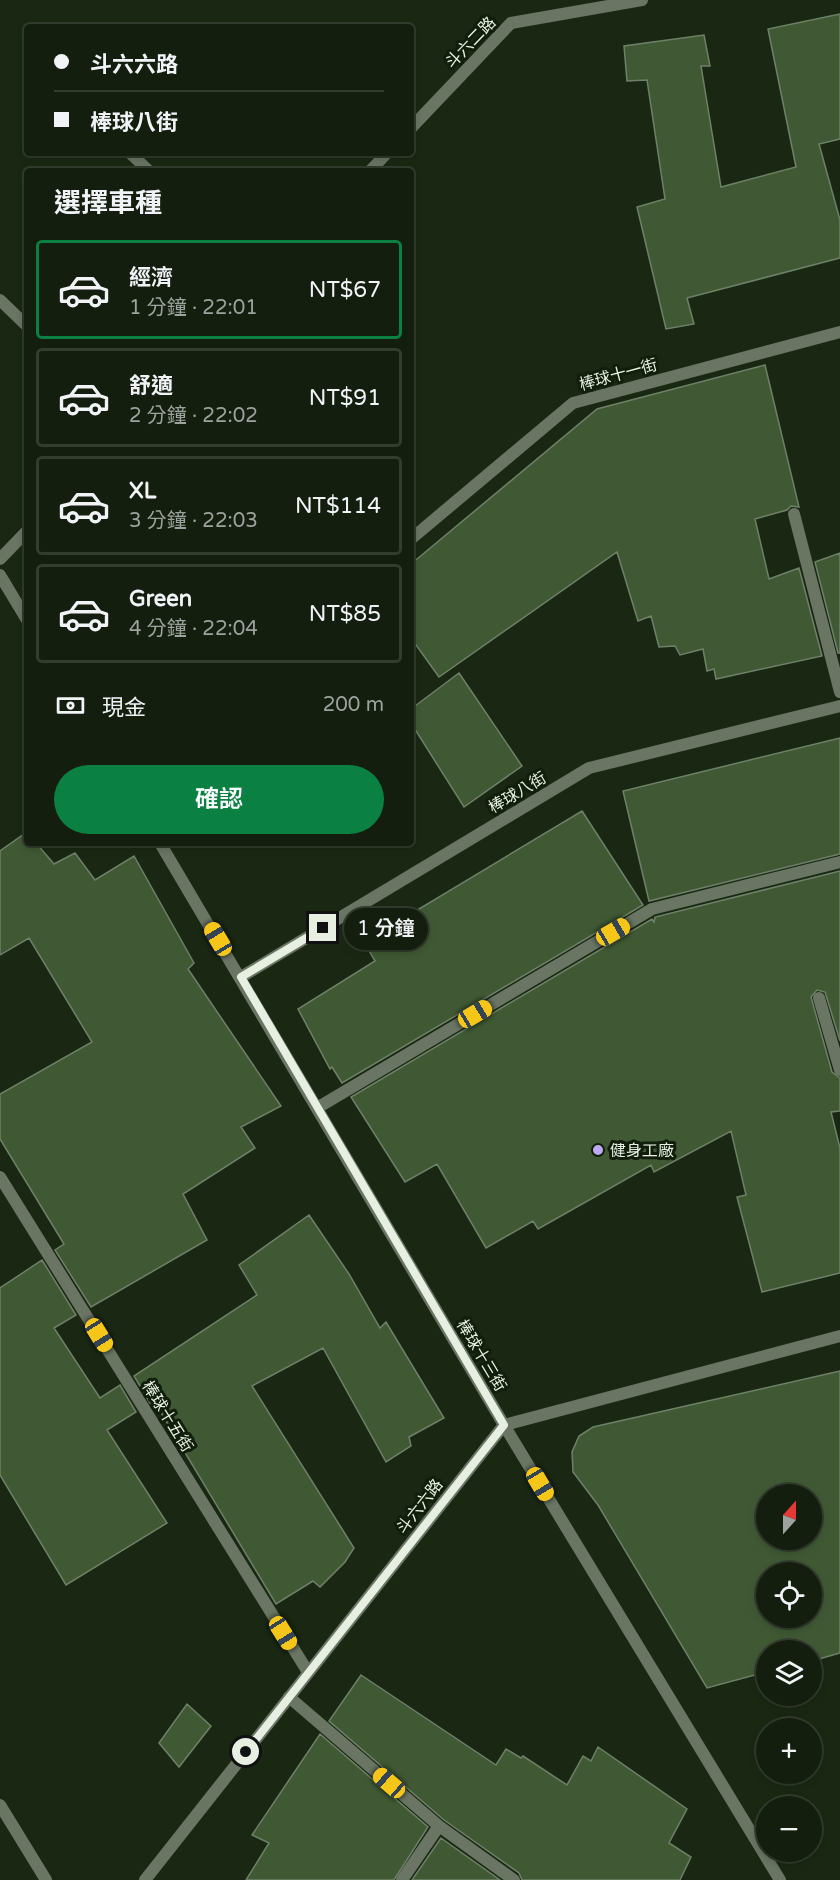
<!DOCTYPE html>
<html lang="zh-TW">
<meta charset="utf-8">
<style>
body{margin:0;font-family:"Varela Round","Noto Sans TC",sans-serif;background:#212b1c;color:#f1f3f6;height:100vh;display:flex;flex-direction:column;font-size:22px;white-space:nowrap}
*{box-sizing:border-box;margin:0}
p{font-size:20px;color:#9da29e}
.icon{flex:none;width:33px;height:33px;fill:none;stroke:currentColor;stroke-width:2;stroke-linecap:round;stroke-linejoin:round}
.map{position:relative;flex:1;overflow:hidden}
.side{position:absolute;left:24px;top:168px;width:390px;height:678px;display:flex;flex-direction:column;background:#141e0e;border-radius:6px;box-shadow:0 3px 9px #0003,0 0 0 2px #333c2e}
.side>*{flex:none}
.guide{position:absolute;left:24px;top:24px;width:390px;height:132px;border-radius:6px;box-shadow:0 3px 9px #0003,0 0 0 2px #333c2e;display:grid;align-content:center;height:132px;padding:0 30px;background:#141e0e}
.needle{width:39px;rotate:21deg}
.tools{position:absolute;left:756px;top:1484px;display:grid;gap:12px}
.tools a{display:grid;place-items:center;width:66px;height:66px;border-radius:50%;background:#141e0e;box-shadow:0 3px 9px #0003,0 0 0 2px #333c2e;font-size:30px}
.end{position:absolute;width:27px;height:27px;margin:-14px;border:8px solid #e6efe2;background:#111;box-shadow:0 0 0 3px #111}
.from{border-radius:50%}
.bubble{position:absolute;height:42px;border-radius:21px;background:#141e0e;box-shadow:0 3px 9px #0003,0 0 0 2px #333c2e;font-size:20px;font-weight:600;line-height:42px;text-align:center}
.car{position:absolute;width:18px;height:36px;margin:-18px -9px;border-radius:8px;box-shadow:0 0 4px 2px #0007;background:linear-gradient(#f5c518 24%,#345 0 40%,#f5c518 0 76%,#345 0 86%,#f5c518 0)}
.guide b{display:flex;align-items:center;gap:21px;height:57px;font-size:22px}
.guide b+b{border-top:2px solid #333c2e}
.guide i{width:15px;height:15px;background:#f1f3f6}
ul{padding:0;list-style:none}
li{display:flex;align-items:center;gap:18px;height:99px;margin:0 12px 9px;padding:0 18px;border:3px solid #333c2e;border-radius:6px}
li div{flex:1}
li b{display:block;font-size:22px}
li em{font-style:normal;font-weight:600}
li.selected{border-color:#0b8043}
li>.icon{width:54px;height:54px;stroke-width:1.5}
h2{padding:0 30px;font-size:27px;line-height:72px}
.pay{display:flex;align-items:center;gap:15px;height:66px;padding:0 30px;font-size:22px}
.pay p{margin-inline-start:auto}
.action{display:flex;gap:12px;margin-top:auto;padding:12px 30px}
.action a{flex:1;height:69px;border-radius:36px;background:#0b8043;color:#fff;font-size:24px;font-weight:600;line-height:69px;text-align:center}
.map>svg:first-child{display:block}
</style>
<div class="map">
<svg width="840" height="1880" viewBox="0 0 840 1880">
<rect width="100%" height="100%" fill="#1a2813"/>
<!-- building -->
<path fill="#405934" stroke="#6f8068" stroke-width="1.5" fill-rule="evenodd" d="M840,14V139L819,144L840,220V258L687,298L694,324L666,329L637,207L665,199L647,80L627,81L624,46L704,35L710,66H701L721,187L796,167L768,29Z
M765,365L799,507L791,506L787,510L755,519L769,579L799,568L822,656L716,679L714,669L707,671L703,649L680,655L675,646L659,647L651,616L638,621L617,552L439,677L411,638V564L597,409Z
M840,553V653H838L815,562Z
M459,673L522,766L464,807L411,723V709Z
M840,738V854L649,901L623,791Z
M582,811L643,905L342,1083L332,1067L330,1069L298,1009L375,961L364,942Z
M27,832V843H36L54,864L75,853L95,880L134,856L194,963L188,969L281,1106L241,1127L255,1148L183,1194L207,1240L91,1307L55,1250L64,1244L0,1139V1094L92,1042L29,938L0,955V851Z
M840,871V1041L825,992L817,990L811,997L832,1072L840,1078V1111L831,1112L840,1148V1273L762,1292L737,1197L746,1195L731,1131L654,1172L651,1165L538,1229L533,1221L486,1248L437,1164L405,1182L351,1097L652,919L654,922L655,917Z
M309,1215L349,1274L380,1328L386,1322L444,1418L409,1437L411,1446L386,1462L323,1348L252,1386L354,1548L345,1562L320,1587L313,1581L276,1604L154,1401L150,1403L134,1376L257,1295L239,1265Z
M42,1260L76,1315L54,1328L100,1398L120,1385L136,1412L107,1430L167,1523L66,1585L0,1475V1288Z
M840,1371V1653L812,1661V1650H766V1672L707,1688L598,1505L573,1472L572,1452L579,1436L593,1427ZM766,1494H812V1539H766ZM766,1572H812V1617H766Z
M361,1675L496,1765L506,1749L521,1758L523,1756L567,1785L583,1756L591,1761L598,1747L687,1809L669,1843L691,1857L680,1880H522L519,1873L444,1820L329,1721Z
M187,1704L211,1726L179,1767L159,1743Z
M320,1734L428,1827L394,1880H246L269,1843L252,1835Z
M441,1838L500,1880H412Z"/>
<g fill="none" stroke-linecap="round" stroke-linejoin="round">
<!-- service -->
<path stroke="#6a7564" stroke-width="12" d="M130,153L149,171
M0,300L27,326
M794,514L840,692
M819,998L840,1070
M317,1108L652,909L840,862
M289,1697L439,1826L514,1880
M402,1880L439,1826"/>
<!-- minor -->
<path stroke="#6a7564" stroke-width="12" d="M411,128L511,23L642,0
M370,171L387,153
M411,539L573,403L840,332
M0,559L27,531
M0,575L27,620
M160,843L504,1425L780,1880
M241,977L589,768L840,706
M0,1177L308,1672
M0,1805L46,1880
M145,1880L504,1425L840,1336"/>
</g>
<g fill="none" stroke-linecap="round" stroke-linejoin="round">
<!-- route -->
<path stroke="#e6efe2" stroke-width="8" d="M246,1752L504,1425L241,977L323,928"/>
</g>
<!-- markers -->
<circle fill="#bcaaf6" stroke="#111e0a" stroke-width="2" cx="598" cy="1150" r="6"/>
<g text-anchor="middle" stroke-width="6" stroke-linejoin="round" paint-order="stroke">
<!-- street labels -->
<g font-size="16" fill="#e6efe2" stroke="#111e0a">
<text transform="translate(470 42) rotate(-46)" y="6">斗六二路</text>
<text transform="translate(618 374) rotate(-15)" y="6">棒球十一街</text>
<text transform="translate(517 792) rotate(-31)" y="6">棒球八街</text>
<text transform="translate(482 1355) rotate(59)" y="6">棒球十三街</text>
<text transform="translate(168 1416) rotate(58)" y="6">棒球十五街</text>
<text transform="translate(419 1506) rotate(-52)" y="6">斗六六路</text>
</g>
<!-- poi labels -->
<g font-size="16" fill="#e6efe2" stroke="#111e0a" text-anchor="start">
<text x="610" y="1156">健身工廠</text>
</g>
</g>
</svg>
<div class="tools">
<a><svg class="needle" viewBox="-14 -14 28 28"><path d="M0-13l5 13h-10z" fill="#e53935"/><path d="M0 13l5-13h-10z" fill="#9da29e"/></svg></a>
<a><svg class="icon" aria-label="locate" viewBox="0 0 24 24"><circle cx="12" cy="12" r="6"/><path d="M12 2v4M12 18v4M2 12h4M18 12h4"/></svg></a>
<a><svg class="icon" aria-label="layers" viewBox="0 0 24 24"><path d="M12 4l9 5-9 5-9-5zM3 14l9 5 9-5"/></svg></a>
<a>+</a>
<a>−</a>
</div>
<i class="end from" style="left:246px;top:1752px"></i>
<i class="end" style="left:323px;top:928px"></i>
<div class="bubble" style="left:344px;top:908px;width:84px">1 分鐘</div>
<i class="car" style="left:613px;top:932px;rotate:60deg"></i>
<i class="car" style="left:218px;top:939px;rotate:329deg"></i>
<i class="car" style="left:475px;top:1014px;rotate:59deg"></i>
<i class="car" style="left:99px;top:1335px;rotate:148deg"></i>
<i class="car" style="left:540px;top:1484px;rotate:149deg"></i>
<i class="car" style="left:283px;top:1633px;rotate:148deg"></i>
<i class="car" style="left:389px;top:1783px;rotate:311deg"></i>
<div class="guide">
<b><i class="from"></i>斗六六路</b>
<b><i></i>棒球八街</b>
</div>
<section class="side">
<h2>選擇車種</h2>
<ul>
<li class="selected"><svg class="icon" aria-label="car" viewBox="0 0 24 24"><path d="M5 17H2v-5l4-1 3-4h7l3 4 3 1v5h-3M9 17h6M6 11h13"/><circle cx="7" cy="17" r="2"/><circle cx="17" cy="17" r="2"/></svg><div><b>經濟</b><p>1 分鐘 · 22:01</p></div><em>NT$67</em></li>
<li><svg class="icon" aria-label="car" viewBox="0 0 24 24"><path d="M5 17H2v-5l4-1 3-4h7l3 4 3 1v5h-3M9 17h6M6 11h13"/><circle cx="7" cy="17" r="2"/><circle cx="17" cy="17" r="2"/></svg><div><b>舒適</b><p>2 分鐘 · 22:02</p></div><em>NT$91</em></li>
<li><svg class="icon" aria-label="car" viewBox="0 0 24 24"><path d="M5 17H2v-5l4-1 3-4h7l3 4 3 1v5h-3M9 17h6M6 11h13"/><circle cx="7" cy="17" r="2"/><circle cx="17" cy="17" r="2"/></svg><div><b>XL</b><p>3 分鐘 · 22:03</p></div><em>NT$114</em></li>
<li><svg class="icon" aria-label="car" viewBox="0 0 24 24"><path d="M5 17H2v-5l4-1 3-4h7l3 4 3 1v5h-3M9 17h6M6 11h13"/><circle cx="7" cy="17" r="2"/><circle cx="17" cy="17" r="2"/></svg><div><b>Green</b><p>4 分鐘 · 22:04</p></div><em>NT$85</em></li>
</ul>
<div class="pay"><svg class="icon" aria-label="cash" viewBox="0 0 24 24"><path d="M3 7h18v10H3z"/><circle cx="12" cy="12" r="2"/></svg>現金<p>200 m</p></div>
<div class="action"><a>確認</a></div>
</section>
</div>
